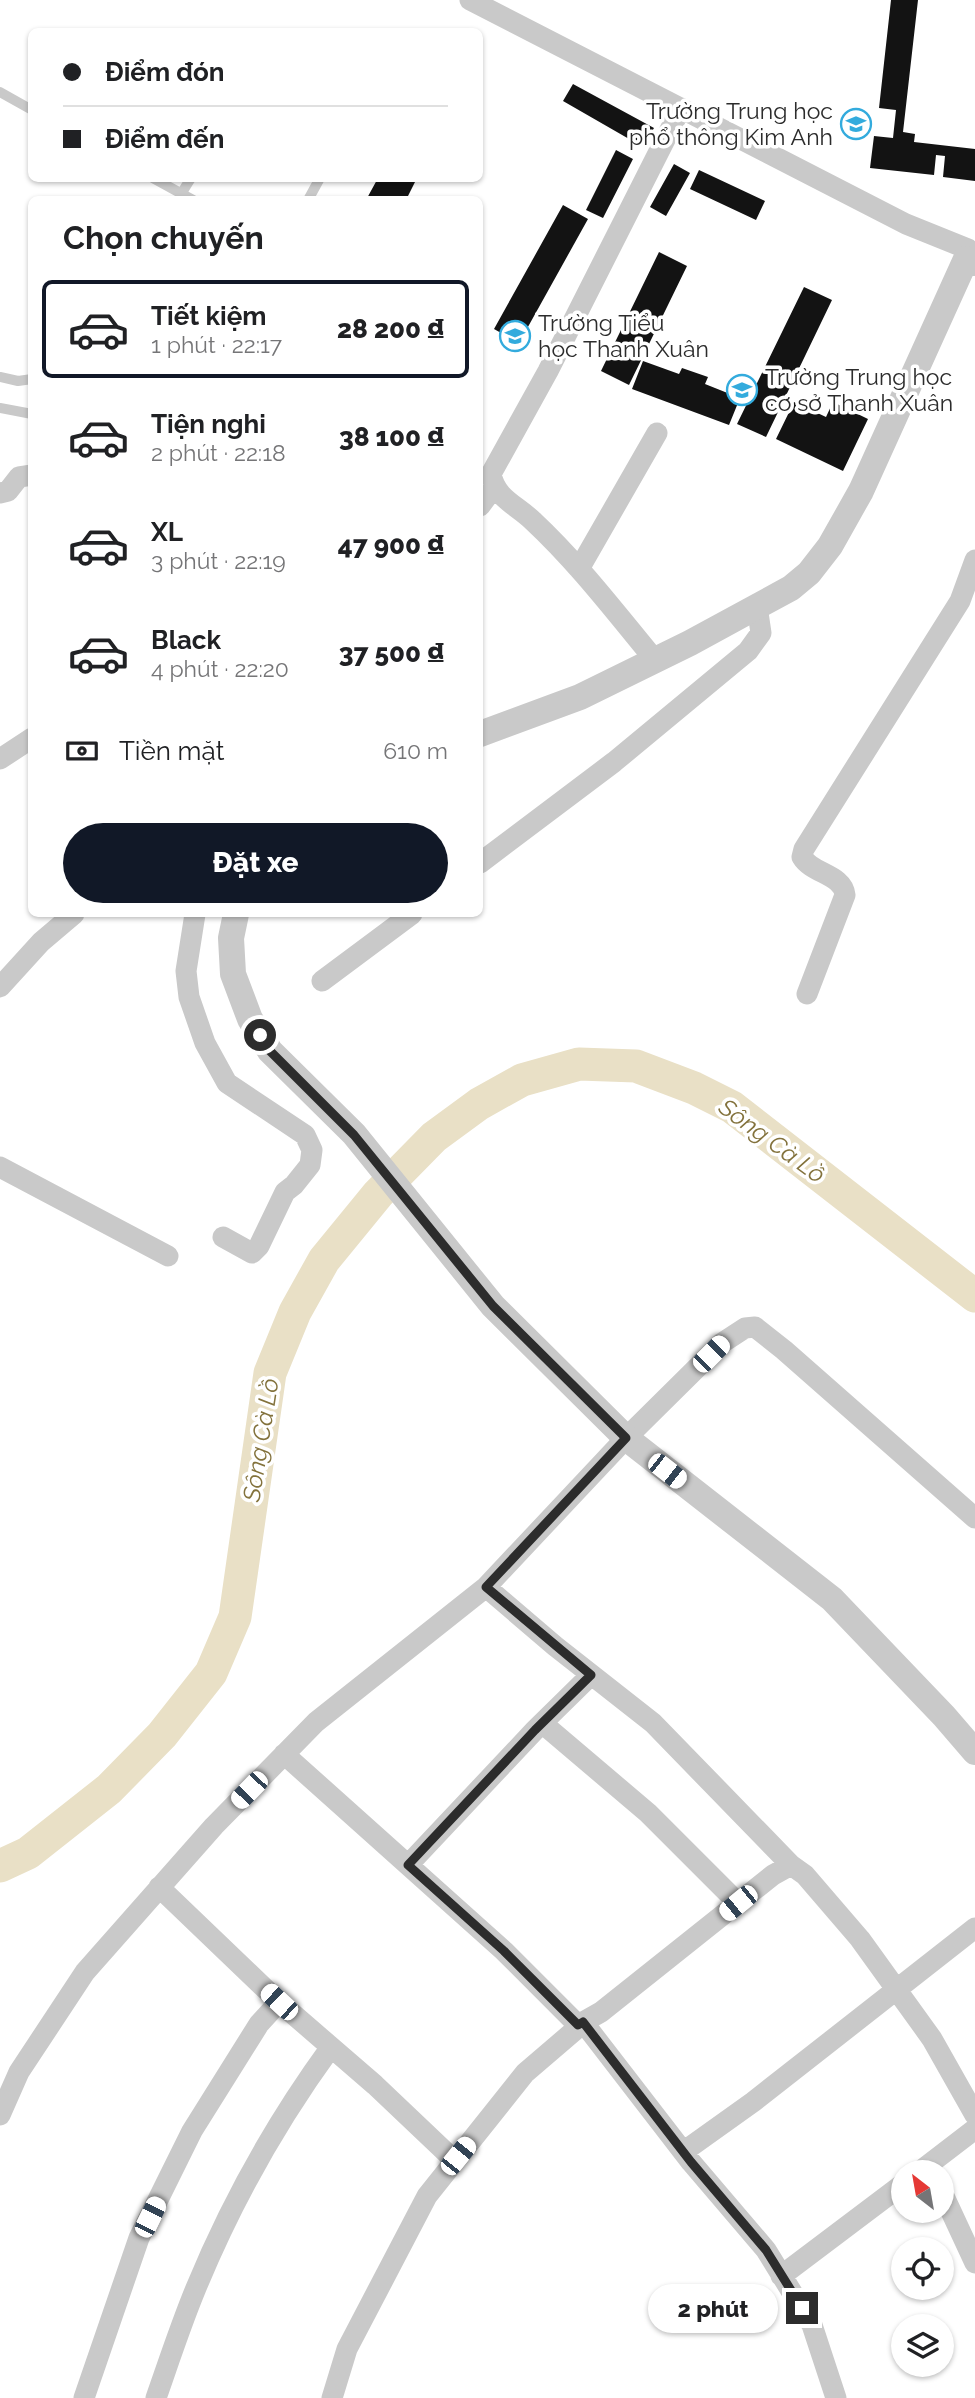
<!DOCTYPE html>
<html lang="vi">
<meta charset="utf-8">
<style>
body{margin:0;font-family:Raleway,sans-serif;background:#f6f6f6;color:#202124;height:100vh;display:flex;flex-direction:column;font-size:26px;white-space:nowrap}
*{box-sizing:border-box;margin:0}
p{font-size:23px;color:#757577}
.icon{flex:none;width:38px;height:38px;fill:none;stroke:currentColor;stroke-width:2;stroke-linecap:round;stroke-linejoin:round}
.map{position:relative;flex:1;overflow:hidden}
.sheet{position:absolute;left:28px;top:196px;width:455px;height:721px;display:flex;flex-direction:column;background:#fff;border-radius:10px;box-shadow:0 2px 5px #0004}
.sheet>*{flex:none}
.hud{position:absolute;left:28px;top:28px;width:455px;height:154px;border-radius:10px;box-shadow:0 2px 5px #0004;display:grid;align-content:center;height:154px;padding:0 35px;background:#fff}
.needle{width:46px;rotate:329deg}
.tools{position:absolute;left:891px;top:2160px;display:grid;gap:14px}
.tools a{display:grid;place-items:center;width:63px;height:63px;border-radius:50%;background:#fff;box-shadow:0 2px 5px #0004;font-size:35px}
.end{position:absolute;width:32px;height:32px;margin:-16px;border:9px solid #2c2c2c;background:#fff;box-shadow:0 0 0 4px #fff}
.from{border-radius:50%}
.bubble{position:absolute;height:49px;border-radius:24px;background:#fff;box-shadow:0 2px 5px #0004;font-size:23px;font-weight:800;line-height:49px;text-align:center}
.car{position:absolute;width:21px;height:42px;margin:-21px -10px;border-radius:9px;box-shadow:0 0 5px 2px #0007;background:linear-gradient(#fff 24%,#345 0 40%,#fff 0 76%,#345 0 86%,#fff 0)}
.hud b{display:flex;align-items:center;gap:24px;height:66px;font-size:26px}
.hud b+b{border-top:2px solid #e0e0e0}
.hud i{width:18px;height:18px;background:#202124}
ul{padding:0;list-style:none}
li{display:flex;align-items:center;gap:21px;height:98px;margin:0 14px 10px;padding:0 21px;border:4px solid transparent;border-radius:10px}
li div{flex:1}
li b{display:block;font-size:26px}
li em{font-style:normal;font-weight:800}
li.active{border-color:#111827}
li>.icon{width:63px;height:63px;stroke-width:1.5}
h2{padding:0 35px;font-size:32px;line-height:84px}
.pay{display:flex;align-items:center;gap:18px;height:77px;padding:0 35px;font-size:26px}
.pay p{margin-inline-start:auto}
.button{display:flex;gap:14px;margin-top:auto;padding:14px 35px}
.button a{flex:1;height:80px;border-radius:42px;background:#111827;color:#fff;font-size:28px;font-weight:800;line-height:80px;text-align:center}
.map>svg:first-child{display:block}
</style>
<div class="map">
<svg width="975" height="2398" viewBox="0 0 975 2398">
<rect width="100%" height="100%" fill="#fff"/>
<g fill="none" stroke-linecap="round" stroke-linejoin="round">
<!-- river -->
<path stroke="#e9e0c6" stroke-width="33" d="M0,1866L28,1853L109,1789L162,1735L211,1673L235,1617L270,1373L295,1312L324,1260L378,1194L434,1137L479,1104L522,1080L579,1064L636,1066L694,1088L732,1107L975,1296"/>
</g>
<!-- building -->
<path fill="#131313" d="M891,0H918L903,132L915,134L914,142L975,149V181L943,177L945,156L936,155L934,175L870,168L874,136L893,138L896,110L879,108Z
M573,84L654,128L643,147L563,101Z
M616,150L633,159L603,218L586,210Z
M674,164L690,173L666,216L650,207Z
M699,170L765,201L756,220L690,189Z
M378,178H417L406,200H366Z
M563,205L588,219L519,343L494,329Z
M659,252L687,266L629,385L601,371Z
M804,287L832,300L766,437L737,424Z
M643,361L679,374L682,368L708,377L705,384L740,398L729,425L632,389Z
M794,402L826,417L833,402L868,419L843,471L776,439Z"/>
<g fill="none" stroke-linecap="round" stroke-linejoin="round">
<!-- service -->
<path stroke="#c9c9c9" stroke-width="10" d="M0,92L32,110
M153,178L193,200
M181,194L191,178
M308,200L320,178
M0,377L18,381L32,379
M0,408L32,414"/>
<!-- minor -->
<path stroke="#c9c9c9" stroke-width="21" d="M470,0L906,224L968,249L966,259
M0,493L8,491L19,477L32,475
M480,506L494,487
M579,569L657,433
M655,660C616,613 578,563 533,521C517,505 496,499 491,474L548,371L681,108
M0,759L32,738
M480,863L614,762L748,651L761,633L757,606
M195,914L186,971L189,997L205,1043L227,1083L305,1135L312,1150L310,1165L294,1185L285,1192L259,1246L252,1253L223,1237
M322,981L412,914
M0,987L41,942L74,914
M807,994L845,895C843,874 812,874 802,857L804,849L960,601L975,560
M0,1167L168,1256
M486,1587L555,1646L653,1723L791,1865L805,1875L860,1939L932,2039L975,2115
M542,1723L648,1813L738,1903
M284,1754L504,1951L578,2025
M408,1865L535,1730L591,1675
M159,1887L279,2002L375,2085L454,2160
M583,2022L691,2162L766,2250L812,2325L836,2398
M0,2115L19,2072L85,1972L214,1826L316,1722L486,1587L626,1438L722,1343L745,1328L755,1327L784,1350L975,1518
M683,2152L753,2102L975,1928
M919,2172L975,2129
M942,2192L975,2263
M781,2276L903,2184
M84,2398L139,2238L192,2131L259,2024L279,2002
M156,2398C169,2361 181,2324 196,2288C231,2203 277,2121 331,2047
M332,2398L347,2349L427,2196L525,2073L574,2031L578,2025L601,2012L773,1875L791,1865"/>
<!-- tertiary -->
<path stroke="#c9c9c9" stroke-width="26" d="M480,734L580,697L690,643L791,588L809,573L830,546L861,491L966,259L975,263
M236,914L231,938L233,974L250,1019L270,1051L354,1134L493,1306L626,1438L832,1599L944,1716L975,1752"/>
</g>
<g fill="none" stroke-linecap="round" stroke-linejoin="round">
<!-- route -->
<path stroke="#2c2c2c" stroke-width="9" d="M260,1035L270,1051L354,1135L493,1306L626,1438L486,1587L591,1675L535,1730L408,1865L504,1951L578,2025L583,2022L691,2162L766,2250L802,2308"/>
</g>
<!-- icons -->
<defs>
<g id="school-ring" transform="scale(1.575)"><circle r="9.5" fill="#fff" stroke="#33abdd" stroke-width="1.5"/><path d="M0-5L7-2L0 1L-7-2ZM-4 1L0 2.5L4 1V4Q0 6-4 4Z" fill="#33abdd"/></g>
</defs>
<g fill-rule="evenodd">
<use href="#school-ring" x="856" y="124"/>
<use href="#school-ring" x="515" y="336"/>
<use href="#school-ring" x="742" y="390"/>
</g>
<g text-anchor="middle" stroke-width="7" stroke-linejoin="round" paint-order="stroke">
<!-- poi labels -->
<g font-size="23" fill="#2c2c2c" stroke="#fff" text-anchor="start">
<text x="833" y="119" text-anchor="end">Trường Trung học<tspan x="833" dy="26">phổ thông Kim Anh</tspan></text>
<text x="538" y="331">Trường Tiểu<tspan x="538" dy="26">học Thanh Xuân</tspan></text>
<text x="765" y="385">Trường Trung học<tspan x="765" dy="26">cơ sở Thanh Xuân</tspan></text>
</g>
<!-- water labels -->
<g font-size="24" font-style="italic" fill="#83723c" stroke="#fff">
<text transform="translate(772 1141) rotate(36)" y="8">Sông Cà Lồ</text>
<text transform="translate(261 1440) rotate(-81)" y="8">Sông Cà Lồ</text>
</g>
</g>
</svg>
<div class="tools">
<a><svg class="needle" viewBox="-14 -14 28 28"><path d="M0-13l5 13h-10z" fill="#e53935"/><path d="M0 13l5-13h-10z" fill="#757577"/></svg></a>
<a><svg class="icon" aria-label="locate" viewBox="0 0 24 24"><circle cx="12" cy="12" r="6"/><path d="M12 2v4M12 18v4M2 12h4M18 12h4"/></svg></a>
<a><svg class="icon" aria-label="layers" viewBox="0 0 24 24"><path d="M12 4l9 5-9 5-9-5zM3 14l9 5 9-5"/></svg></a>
</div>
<i class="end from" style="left:260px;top:1035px"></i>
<i class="end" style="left:802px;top:2308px"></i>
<div class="bubble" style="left:648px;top:2284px;width:130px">2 phút</div>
<i class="car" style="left:711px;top:1354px;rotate:45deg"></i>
<i class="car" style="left:667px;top:1471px;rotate:128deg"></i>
<i class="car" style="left:249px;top:1790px;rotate:224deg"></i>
<i class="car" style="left:738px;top:1903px;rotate:231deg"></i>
<i class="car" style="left:279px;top:2002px;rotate:313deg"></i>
<i class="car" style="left:458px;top:2156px;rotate:39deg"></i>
<i class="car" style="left:150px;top:2217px;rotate:26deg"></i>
<div class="hud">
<b><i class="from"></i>Điểm đón</b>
<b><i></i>Điểm đến</b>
</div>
<section class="sheet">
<h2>Chọn chuyến</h2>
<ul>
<li class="active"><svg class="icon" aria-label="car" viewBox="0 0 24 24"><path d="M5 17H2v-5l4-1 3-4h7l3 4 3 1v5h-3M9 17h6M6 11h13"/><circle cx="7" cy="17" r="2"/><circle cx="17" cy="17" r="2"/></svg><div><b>Tiết kiệm</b><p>1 phút · 22:17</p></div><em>28 200 ₫</em></li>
<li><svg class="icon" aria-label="car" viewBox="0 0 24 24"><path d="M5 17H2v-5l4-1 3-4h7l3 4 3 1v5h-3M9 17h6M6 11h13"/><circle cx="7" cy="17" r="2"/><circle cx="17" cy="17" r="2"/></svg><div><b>Tiện nghi</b><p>2 phút · 22:18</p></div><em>38 100 ₫</em></li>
<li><svg class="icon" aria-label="car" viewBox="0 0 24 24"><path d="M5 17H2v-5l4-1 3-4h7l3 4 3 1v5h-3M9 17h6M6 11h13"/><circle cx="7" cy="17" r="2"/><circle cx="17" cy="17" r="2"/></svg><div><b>XL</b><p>3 phút · 22:19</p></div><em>47 900 ₫</em></li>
<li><svg class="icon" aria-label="car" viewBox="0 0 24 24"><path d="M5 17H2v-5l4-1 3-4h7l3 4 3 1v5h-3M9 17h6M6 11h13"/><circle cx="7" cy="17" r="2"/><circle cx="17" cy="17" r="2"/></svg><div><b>Black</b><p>4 phút · 22:20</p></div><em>37 500 ₫</em></li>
</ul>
<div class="pay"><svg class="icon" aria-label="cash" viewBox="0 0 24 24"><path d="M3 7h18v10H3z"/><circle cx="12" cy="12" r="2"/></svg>Tiền mặt<p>610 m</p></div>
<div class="button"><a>Đặt xe</a></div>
</section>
</div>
